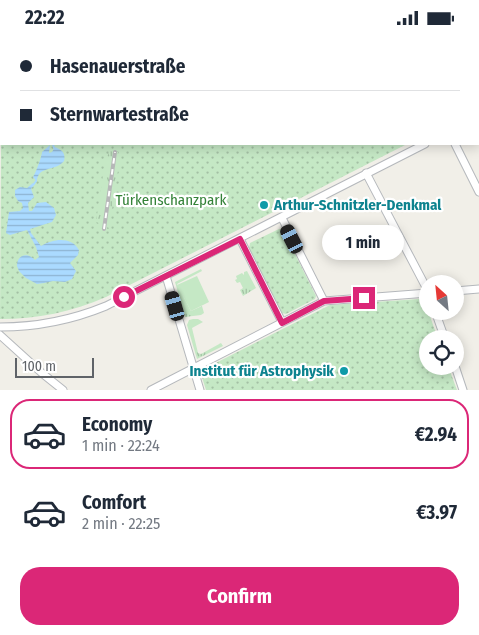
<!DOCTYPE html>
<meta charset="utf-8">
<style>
body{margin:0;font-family:"Fira Sans Condensed",sans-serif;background:#f6f6f7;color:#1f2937;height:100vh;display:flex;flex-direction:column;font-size:19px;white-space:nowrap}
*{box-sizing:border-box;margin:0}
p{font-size:16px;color:#747a83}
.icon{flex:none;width:28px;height:28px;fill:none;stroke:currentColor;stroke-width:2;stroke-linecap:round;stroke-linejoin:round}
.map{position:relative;height:355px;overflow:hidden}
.sheet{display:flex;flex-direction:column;background:#fff;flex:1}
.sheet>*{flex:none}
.hud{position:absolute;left:0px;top:0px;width:480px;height:110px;box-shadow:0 2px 12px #0003;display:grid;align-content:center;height:110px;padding:0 20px;background:#fff}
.needle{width:32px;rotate:333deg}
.controls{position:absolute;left:419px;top:240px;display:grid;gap:10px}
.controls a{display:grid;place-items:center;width:45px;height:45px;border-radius:50%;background:#fff;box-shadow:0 2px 12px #0003;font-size:25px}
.scale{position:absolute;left:15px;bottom:12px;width:79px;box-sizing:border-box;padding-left:5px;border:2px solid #5f6368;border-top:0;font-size:14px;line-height:18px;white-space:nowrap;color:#5f6368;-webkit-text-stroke:4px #fff;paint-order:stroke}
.end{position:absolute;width:22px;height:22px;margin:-11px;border:6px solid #db2777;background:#fff;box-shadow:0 0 0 2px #fff}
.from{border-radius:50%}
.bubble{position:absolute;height:35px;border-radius:18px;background:#fff;box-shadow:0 2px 12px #0003;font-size:16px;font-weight:700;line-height:35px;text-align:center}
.car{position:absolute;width:15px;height:30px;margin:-15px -8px;border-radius:6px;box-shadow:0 0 4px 1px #0007;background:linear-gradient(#222 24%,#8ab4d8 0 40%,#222 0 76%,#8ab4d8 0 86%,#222 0)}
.hud b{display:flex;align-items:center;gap:18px;height:48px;font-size:19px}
.hud b+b{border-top:1px solid #e0e1e3}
.hud i{width:12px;height:12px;background:#1f2937}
ul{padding:9px 0 0;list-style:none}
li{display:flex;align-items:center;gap:15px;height:70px;margin:0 10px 8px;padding:0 10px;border:2px solid transparent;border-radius:20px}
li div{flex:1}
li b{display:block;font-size:19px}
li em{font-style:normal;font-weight:700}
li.active{border-color:#db2777}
li>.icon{width:45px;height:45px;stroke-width:1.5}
.primary-button{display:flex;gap:10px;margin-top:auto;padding:10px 20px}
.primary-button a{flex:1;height:58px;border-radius:20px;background:#db2777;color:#fff;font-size:20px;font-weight:700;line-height:58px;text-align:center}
.status{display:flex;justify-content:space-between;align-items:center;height:35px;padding:0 25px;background:#fff;direction:ltr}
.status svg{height:14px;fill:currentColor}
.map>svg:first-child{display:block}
</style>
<div class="status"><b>22:22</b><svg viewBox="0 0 49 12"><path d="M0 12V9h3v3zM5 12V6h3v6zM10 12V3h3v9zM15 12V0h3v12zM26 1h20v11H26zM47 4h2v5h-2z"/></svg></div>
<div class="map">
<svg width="479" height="355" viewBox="0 0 479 355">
<defs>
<pattern id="grass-tufts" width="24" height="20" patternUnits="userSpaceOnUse" patternTransform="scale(1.25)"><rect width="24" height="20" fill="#c5e8c5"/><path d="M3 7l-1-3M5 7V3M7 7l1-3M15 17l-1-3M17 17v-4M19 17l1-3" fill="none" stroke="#a3c0a4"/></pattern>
<pattern id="park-dots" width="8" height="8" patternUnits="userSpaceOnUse" patternTransform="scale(1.25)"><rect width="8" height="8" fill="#c5e8c5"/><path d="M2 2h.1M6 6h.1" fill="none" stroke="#a3c0a4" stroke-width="1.8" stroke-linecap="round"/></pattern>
<pattern id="water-rules" width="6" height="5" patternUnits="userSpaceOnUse" patternTransform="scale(1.25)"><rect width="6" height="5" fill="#aadaff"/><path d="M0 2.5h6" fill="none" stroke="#8eb4d2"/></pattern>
</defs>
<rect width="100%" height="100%" fill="#f1efe8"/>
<!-- grass -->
<path fill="url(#grass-tufts)" d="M129,109L118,193L94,196L84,123Z
M201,234L202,236L177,249L191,276L202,271L204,278L201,280L185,282L175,247Z
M247,236L256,253L243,261L240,255L243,253L240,247L237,248L235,245L237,244L236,241L242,238L244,240V237Z
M193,284H198L203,287L192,293L198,318L201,319L221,308L223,311L197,324L187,290L189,285Z"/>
<!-- park -->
<path fill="url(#park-dots)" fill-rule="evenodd" d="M1,109H407L106,262C72,277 37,284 0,284ZM109,116L118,117L117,122H120L109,194L98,193L99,188L96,187L106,120H108Z
M279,194L283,195L316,261L315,264L286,279L282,278L249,213L250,208Z
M419,264L425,267L438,304H428V331H448L457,355H206L200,336L330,270Z"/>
<!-- pitch -->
<path fill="#c5e8c5" d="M197,241L209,267L191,276L177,250Z"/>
<!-- water -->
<path fill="url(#water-rules)" d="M50,110L49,118L52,117L55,112C62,115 66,118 64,126C56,137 37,130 37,147L33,142C35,140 42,121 42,117Z
M33,148L35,149L31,154L34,162L28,168L29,176H32L37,168L46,167L54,173L56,180L52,187L30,194L31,198L41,211C53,204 71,201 79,215L78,220L70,228L76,236L72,244L65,247L53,246L44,248L37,249L26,243L19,236L17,231C17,219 28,217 35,225L39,222L36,212L27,195L10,200L6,198L9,177L20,176L23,173L22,168L18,166L15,161V155L20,152L27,153Z"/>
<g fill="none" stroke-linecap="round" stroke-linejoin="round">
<!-- stream -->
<path stroke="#aadaff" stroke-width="2" d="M53,109L54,113
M34,149L36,146"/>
<!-- minor casing -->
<g stroke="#b5b8bc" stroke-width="9">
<path id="minor" d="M188,0V1
M399,0L400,1
M12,1L14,0
M210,1L212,0
M0,7H1
M0,91L1,92
M455,109L479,157
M366,138L428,256
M282,183L324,266
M240,204L282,287
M166,241L200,355
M455,256L479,254
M435,276L445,304
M0,292C37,292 72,285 106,271L425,109
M0,300L43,339L63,355
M455,331L463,355
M151,355L324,266L428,258"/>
</g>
<!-- major casing -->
<g stroke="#f2c960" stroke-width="11">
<path id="major" d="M57,1L58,0
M0,100L1,97"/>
</g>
<!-- minor -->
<use href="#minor" stroke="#fff" stroke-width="7"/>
<!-- major -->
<use href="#major" stroke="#fff2af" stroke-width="9"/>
<!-- rail casing -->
<g stroke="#b6b7b8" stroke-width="4">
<path id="rail" d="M104,194L115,117"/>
</g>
<!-- rail -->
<use href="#rail" stroke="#fff" stroke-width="2" stroke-dasharray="5.5" stroke-linecap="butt"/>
</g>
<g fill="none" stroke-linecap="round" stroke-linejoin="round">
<!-- route -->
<path stroke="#db2777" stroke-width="6" d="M124,262L240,204L282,288L324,266L364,263"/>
</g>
<!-- markers -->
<g fill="#0f9aa8" stroke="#fff" stroke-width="2">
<circle cx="264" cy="170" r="5"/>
<circle cx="344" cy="336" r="5"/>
</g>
<g text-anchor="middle" stroke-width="4.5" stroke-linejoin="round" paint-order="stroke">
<!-- park labels -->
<g font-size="15" fill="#348238" stroke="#fff">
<text x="171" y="170">Türkenschanzpark</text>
</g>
<!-- culture labels -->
<g font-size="15" font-weight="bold" fill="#0d838f" stroke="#fff" text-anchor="start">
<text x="274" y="175">Arthur-Schnitzler-Denkmal</text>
<text x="334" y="341" text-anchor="end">Institut für Astrophysik</text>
</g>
</g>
</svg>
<div class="controls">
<a><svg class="needle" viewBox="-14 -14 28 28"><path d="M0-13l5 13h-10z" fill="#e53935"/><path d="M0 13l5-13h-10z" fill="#747a83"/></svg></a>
<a><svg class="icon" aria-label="locate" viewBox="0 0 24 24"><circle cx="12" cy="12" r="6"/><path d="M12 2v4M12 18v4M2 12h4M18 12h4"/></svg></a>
</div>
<div class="scale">100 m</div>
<i class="end from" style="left:124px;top:262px"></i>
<i class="end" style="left:364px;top:263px"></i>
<div class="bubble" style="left:322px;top:190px;width:82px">1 min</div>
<i class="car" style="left:292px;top:204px;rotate:333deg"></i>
<i class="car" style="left:175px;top:271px;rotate:344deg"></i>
<div class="hud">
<b><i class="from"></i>Hasenauerstraße</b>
<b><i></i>Sternwartestraße</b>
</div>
</div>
<section class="sheet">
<ul>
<li class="active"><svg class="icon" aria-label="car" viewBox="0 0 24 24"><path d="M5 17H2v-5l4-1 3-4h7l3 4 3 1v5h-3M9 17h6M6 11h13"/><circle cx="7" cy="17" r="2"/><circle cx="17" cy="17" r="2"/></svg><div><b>Economy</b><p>1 min · 22:24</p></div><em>€2.94</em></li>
<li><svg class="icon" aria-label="car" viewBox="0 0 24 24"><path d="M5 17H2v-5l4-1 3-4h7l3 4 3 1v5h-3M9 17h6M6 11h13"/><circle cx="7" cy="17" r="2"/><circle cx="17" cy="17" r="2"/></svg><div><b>Comfort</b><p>2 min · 22:25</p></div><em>€3.97</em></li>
</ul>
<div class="primary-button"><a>Confirm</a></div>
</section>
